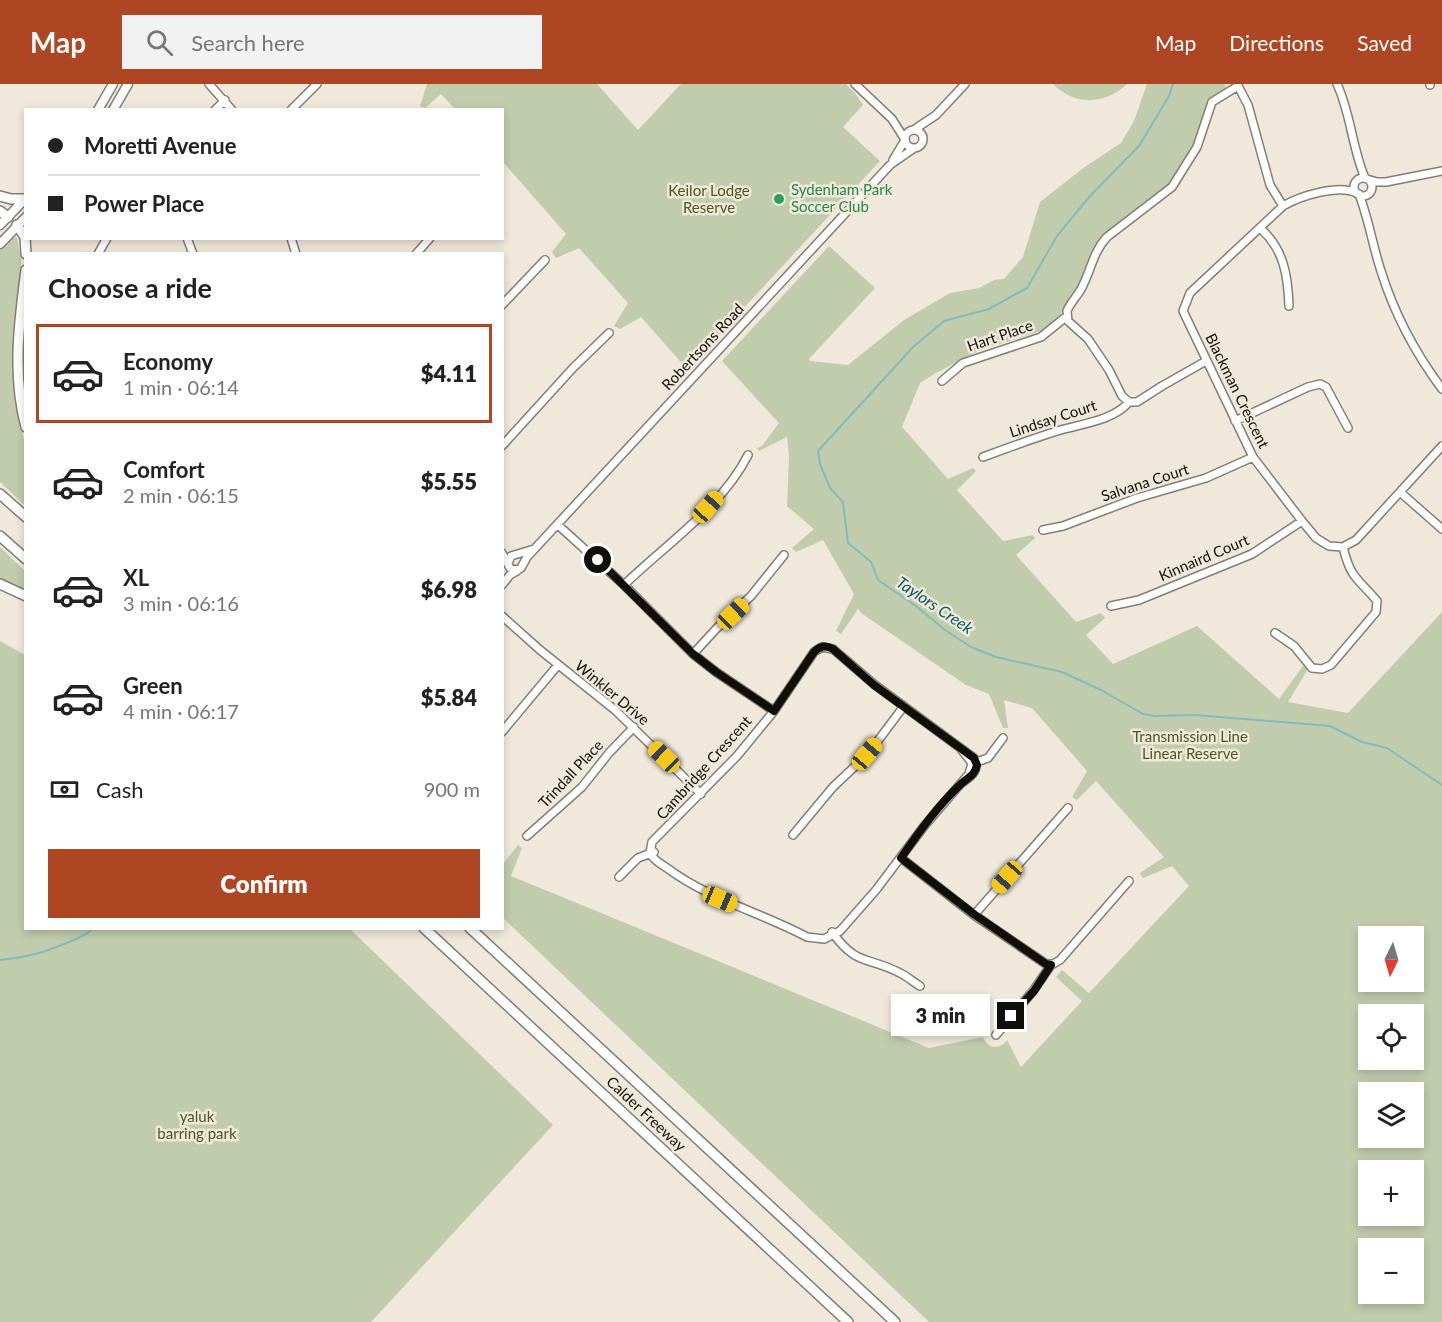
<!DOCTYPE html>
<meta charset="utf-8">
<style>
body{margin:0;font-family:Lato,sans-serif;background:#f2f2f2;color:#222;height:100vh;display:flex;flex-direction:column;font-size:22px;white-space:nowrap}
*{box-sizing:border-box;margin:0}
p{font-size:20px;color:#767676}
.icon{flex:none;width:33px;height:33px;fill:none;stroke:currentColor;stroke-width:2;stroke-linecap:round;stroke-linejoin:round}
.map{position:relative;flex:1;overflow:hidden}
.drawer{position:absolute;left:24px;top:168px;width:480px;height:678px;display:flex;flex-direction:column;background:#fff;border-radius:0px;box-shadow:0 3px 9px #0003}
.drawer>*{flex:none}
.top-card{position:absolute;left:24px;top:24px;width:480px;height:132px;border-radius:0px;box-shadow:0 3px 9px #0003;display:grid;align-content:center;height:132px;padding:0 24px;background:#fff}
.needle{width:39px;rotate:185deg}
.tools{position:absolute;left:1358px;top:842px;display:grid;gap:12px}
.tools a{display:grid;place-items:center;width:66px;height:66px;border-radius:0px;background:#fff;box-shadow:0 3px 9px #0003;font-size:30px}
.end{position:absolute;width:27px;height:27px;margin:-14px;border:8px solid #110f0a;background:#fff;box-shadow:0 0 0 3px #fff}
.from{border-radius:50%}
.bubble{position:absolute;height:42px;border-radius:0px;background:#fff;box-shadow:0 3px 9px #0003;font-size:20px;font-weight:800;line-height:42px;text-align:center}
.car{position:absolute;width:18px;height:36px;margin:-18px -9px;border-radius:8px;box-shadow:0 0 4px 2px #0007;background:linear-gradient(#f5c518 24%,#345 0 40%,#f5c518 0 76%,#345 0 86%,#f5c518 0)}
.top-card b{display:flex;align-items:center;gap:21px;height:57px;font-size:22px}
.top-card b+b{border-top:2px solid #e0e0e0}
.top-card i{width:15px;height:15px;background:#222}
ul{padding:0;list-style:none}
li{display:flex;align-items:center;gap:18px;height:99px;margin:0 12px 9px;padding:0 12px;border:3px solid transparent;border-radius:0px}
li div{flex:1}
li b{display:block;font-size:22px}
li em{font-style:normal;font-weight:800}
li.selected{border-color:#ae4623}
li>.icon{width:54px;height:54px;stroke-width:1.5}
h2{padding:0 24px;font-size:27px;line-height:72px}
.pay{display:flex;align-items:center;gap:15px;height:66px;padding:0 24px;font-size:22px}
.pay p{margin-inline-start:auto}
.primary-button{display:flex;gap:12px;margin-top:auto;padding:12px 24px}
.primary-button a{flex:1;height:69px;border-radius:0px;background:#ae4623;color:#fff;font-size:24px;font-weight:800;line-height:69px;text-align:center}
header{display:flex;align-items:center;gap:36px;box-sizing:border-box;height:84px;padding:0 30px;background:#ae4623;color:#fff}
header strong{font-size:28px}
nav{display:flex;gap:33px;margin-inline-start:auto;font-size:21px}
.search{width:420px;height:54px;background:#f2f2f2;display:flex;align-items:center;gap:15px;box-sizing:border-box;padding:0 21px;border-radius:0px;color:#767676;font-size:22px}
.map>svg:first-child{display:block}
</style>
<header>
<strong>Map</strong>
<div class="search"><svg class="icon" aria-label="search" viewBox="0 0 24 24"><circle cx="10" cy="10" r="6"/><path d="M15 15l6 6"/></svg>Search here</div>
<nav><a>Map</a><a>Directions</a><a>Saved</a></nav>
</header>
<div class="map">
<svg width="1442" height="1238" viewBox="0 0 1442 1238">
<rect width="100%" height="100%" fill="#f0e8da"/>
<!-- green -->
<path fill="#c1ccad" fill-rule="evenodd" d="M427,0H597L638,46L681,0H846L855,9L863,21L843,43L880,77L687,285L641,233L620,245L614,242L628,219L579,164L556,174L552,168L566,150L503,78L502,26L455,25L441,10L425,24L420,22Z
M1053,0H1127C1105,21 1075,22 1053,0Z
M1147,0H1225L1226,4L1208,18L1194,62L1172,98L1098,157L1091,170L1078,205L1057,235L1044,246L980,266L936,289L920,299L902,343L948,395L973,384L976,387L957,406L1003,457L1033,451L1035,454L1016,471L1076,538L1101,529L1105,534L1086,551L1113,580L1197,542L1279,615L1303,582L1308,585L1288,618L1348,629L1442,528V1238H929L503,834L502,781L518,761L522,764L511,792L929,964L983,953C987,965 1000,966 1007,956L1021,983L1082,917L1056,893L1062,886L1089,909L1189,802L1172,782L1143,794L1140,789L1164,773L1096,697L1077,716L1072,713L1087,687L1032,624L1004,616L1008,644H1003L989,610L966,601L861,529L858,525L841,550L836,547L854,510L823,456L796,468L792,464L814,445L787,422L789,372L787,353L759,367L757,364L762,362L779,339L722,277L829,162L875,204L809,275L810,277L848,281L904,236L950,209L979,204L994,196L1004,195L1023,173L1040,118L1082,85L1121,59L1134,37ZM1368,852H1413V897H1368ZM1368,930H1413V975H1368ZM1368,1008H1413V1053H1368ZM1368,1086H1413V1131H1368ZM1368,1164H1413V1209H1368Z
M12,153L17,154L21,175V190L13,278L16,325L25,360V422L0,398V165Z
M0,463L25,487V509L0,496Z
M0,557L25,571L26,844L350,845L553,1041L371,1238H0Z"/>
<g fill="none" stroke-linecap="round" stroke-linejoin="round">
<!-- stream -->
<path stroke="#81bcbd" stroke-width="2" d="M1173,0L1169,12L1139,62L1089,113L1057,152L1027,204L989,225L944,237L913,263L818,367L820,380L830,404L843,418L848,459L871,478L878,496L916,522L945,546L971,563L996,573L1062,588L1101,606L1143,630L1155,632L1195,631L1330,642L1362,658L1387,664L1442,701
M0,876C28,873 43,869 69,858C79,854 86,851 94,844"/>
<!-- minor casing -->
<g stroke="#867e71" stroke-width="10">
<path id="minor" d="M209,0L232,26
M855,0L892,35L904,54
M1337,0C1351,30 1352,64 1365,94
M1430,0V1
M215,26L225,16
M291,26L317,0
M915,45L936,31L965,0
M905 55a9 9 0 1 1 18 0a9 9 0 1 1-18 0Z
M893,76L905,56
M1354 103a9 9 0 1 1 18 0a9 9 0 1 1-18 0Z
M1367,95L1377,98H1386L1442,87
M1357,109C1338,100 1300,112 1283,122L1190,209L1183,227L1253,373L1302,437L1316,454L1329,462L1343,463L1356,456L1442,362
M1359,110C1369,136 1373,164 1382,190C1395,231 1416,270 1442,305
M1260,144C1284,165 1288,192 1289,222
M187,154L193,170
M291,154L296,170
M98,170L107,154
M416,170L430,154
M502,221L545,176
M1206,277L1162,302L1137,318H1129L1122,312L1109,286L1088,255L1068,237L1067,227C1071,217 1080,210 1084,199C1092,182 1094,167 1107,153L1172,103L1197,63L1212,18L1238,2L1248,21L1270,101L1283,122
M942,297L963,279L1041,253L1067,232
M1235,337L1308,303L1320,300L1326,303L1348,344
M502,362L573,284L609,249
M983,373C1007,364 1032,355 1057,347C1080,340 1113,337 1129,318
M1400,408L1442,445
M558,441L624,501L693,570L716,588L774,627
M1043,446L1063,442L1137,414L1206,394L1253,373
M502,469L510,484L517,486L521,484L527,473L890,81L913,65
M508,479L511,472L534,465
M502,501L510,491L517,487
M624,501C665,461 722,423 748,371
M1111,522L1139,516L1252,470L1302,437
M502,532L540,566L615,626L701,710
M1275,549L1294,562L1312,584L1322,585L1331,581L1376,528L1377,517C1358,494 1351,496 1343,463
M693,570L717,544L751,512L784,471
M502,648L558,581
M961,665L972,679L969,690L925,741L876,806L840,847L824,855L807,853C760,828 710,816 667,784C660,779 654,777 650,769L652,758L737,672L774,627L814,568L822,563L833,565L875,601L974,674C980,685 972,692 963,698
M974,679L988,674L1003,654
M793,751L833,703L868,670L904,622
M527,752L582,703L609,669L634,643
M901,774L974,831L1046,880H1053L1060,876L1129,797
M619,793L638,774L654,768
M974,831L1068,724
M832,848C857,883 868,872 900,889C907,892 913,898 920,902
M996,951L1033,907L1051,881"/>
</g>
<!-- major casing -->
<g stroke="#867e71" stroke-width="11">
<path id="major" d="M98,26L113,0
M113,26L128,0
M0,141L26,114
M0,160L26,133"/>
</g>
<!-- highway casing -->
<g stroke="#867e71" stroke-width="12">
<path id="highway" d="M0,112L11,115H24
M0,127L8,133
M17,141L25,153L26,170
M26,186C19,239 12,291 26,343
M0,410L26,433
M0,452L26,475
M0,500L26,512
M424,844L848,1238
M470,844L895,1238"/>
</g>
<!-- minor -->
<use href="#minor" stroke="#fff" stroke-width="7"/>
<!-- major -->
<use href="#major" stroke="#fff" stroke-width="8"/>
<!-- highway -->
<use href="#highway" stroke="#fff" stroke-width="9"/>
</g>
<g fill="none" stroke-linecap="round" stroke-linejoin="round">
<!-- route -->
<path stroke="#110f0a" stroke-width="8" d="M598,476L693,570L716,588L774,627L814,568C820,562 825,561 833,565L874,601L974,674L977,681C975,691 969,693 962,699C939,720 919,748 901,774L975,831L1046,880L1051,881L1034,907L1011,932"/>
</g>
<!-- markers -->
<circle fill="#2e9e5b" stroke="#f0e8da" stroke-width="2" cx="779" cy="115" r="6"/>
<g text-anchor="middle" stroke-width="5" stroke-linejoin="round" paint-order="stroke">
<!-- leisure labels -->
<g font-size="15" fill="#27864d" stroke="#f0e8da" text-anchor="start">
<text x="791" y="111">Sydenham Park<tspan x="791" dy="17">Soccer Club</tspan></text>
</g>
<!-- park labels -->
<g font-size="15" fill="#495a19" stroke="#f0e8da">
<text x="709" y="112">Keilor Lodge<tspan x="709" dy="17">Reserve</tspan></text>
<text x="1190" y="658">Transmission Line<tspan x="1190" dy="17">Linear Reserve</tspan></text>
<text x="197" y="1038">yaluk<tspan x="197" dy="17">barring park</tspan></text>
</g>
<!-- street labels -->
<g font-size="15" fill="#110f0a" stroke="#f0e8da">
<text transform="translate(1000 252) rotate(-19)" y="5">Hart Place</text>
<text transform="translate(703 263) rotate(-47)" y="5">Robertsons Road</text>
<text transform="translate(1237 307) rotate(64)" y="5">Blackman Crescent</text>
<text transform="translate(1053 335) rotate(-18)" y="5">Lindsay Court</text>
<text transform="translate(1145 399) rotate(-18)" y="5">Salvana Court</text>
<text transform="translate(1204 474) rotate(-23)" y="5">Kinnaird Court</text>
<text transform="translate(612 609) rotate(40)" y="5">Winkler Drive</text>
<text transform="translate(704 684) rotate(-48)" y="5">Cambridge Crescent</text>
<text transform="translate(571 690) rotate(-47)" y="5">Trindall Place</text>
<text transform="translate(646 1030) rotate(43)" y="5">Calder Freeway</text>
</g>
<!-- water labels -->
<g font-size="16" font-style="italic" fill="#005c5d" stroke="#f0e8da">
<text transform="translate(935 521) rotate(34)" y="6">Taylors Creek</text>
</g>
</g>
</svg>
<div class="tools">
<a><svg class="needle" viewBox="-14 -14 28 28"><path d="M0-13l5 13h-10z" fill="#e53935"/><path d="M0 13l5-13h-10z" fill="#767676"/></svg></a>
<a><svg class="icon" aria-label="locate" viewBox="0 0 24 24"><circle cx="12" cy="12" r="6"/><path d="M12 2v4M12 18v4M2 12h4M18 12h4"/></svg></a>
<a><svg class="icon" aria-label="layers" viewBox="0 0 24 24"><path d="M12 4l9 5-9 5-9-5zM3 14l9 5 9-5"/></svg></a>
<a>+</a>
<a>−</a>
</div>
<i class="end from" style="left:598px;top:476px"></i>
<i class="end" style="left:1011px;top:932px"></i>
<div class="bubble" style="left:891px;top:910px;width:99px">3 min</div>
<i class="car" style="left:708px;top:423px;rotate:42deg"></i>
<i class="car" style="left:733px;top:530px;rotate:46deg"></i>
<i class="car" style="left:867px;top:670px;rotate:40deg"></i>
<i class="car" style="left:664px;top:673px;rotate:314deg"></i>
<i class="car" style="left:1007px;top:793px;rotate:221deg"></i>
<i class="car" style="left:720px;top:815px;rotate:113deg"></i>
<div class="top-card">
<b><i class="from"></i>Moretti Avenue</b>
<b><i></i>Power Place</b>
</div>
<section class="drawer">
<h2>Choose a ride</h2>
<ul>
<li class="selected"><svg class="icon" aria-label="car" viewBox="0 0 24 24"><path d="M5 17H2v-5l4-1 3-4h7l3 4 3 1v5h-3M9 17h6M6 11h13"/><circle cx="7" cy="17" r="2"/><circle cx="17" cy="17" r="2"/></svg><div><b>Economy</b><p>1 min · 06:14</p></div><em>$4.11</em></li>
<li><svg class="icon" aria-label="car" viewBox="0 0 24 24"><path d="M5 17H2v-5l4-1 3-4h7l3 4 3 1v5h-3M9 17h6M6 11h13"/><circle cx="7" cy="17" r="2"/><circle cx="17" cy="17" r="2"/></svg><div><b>Comfort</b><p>2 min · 06:15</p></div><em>$5.55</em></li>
<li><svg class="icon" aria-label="car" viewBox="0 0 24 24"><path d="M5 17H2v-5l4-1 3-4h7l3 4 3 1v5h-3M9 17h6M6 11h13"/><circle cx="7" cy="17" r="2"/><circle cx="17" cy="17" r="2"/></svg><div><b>XL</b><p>3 min · 06:16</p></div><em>$6.98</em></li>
<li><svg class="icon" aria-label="car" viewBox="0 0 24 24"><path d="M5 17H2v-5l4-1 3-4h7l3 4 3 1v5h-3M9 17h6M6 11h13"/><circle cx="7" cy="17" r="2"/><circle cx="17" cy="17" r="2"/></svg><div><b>Green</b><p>4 min · 06:17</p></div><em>$5.84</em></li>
</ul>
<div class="pay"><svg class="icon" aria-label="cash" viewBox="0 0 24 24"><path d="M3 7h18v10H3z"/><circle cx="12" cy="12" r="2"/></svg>Cash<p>900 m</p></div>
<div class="primary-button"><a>Confirm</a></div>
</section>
</div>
